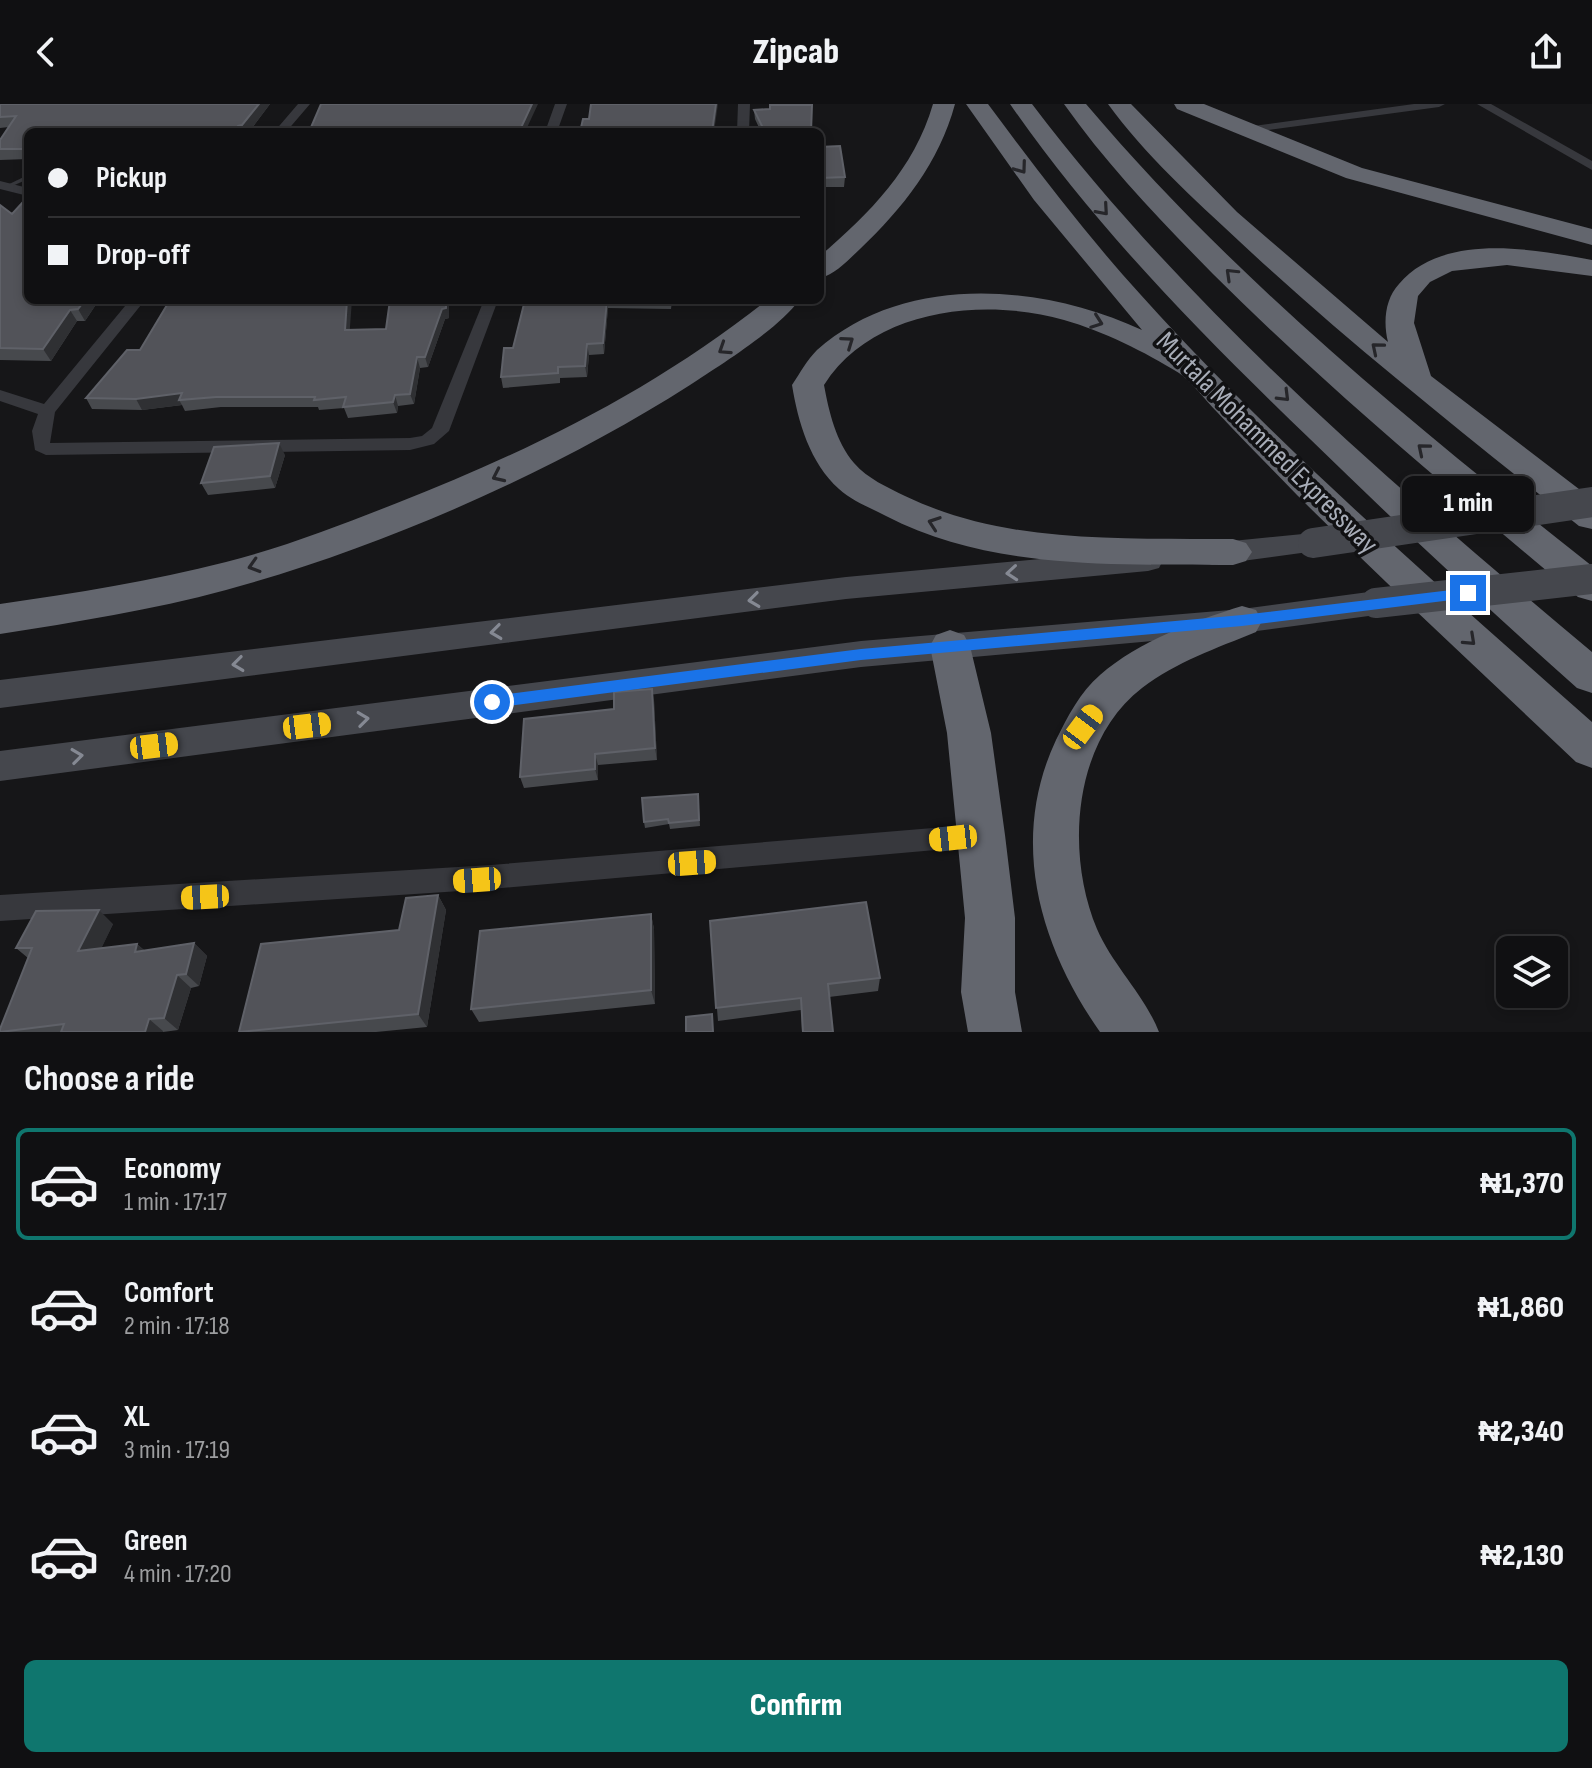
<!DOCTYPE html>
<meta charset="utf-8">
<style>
body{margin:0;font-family:"Sofia Sans Condensed",sans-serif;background:#19191b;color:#f1f3f6;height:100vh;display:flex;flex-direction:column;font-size:30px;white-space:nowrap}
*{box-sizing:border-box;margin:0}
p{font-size:26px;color:#9c9d9f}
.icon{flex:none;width:44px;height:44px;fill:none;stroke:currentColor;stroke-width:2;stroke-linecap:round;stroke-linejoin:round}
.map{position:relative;height:928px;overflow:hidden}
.panel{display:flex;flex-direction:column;background:#101012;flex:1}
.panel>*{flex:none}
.banner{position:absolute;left:24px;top:24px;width:800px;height:176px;border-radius:12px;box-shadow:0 4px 12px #0003,0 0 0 2px #303032;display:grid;align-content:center;height:176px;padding:0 24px;background:#101012}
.fabs{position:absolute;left:1496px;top:832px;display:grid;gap:16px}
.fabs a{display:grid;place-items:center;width:72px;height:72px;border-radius:12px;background:#101012;box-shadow:0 4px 12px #0003,0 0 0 2px #303032;font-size:40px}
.end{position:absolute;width:36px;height:36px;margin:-18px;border:10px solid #1a73e8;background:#fff;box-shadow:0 0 0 4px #fff}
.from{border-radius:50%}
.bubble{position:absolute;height:56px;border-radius:12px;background:#101012;box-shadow:0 4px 12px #0003,0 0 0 2px #303032;font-size:26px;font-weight:800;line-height:56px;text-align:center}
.car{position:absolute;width:24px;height:48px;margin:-24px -12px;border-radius:10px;box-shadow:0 0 6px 2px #0007;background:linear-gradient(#f5c518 24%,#345 0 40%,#f5c518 0 76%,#345 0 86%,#f5c518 0)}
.banner b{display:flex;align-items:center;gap:28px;height:76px;font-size:30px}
.banner b+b{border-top:2px solid #303032}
.banner i{width:20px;height:20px;background:#f1f3f6}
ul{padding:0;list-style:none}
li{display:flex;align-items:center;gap:24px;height:112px;margin:0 16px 12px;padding:0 8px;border:4px solid transparent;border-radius:12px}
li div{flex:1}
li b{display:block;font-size:30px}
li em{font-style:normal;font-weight:800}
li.selected{border-color:#0f766e}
li>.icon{width:72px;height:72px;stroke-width:1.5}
h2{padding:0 24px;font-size:36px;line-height:96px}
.button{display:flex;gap:16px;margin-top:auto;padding:16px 24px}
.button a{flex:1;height:92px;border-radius:12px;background:#0f766e;color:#fff;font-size:32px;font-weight:800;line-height:92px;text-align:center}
header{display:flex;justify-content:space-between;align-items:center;height:104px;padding:0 24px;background:#101012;font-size:36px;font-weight:800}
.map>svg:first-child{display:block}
</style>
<header><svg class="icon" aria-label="back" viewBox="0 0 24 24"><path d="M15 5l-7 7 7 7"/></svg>Zipcab<svg class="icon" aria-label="share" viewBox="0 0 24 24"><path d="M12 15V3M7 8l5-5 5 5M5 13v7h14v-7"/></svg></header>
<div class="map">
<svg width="1592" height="928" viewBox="0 0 1592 928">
<rect width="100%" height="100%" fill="#161618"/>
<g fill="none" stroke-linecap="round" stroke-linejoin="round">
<!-- lane -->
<path fill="#37383d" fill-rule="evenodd" d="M28,71V75L8,84L3,83Z"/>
<!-- street -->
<path fill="#37383d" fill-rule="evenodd" d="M298,0H310L286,28H274Z
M555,0H567L557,28H545Z
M738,0H750L749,28H737Z
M1414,0H1445L1439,3L1246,29L1240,26L1246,23Z
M1477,0H1491L1592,57V66Z
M0,77L28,84V92L0,85Z
M130,196H145L55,308L50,339L410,334L422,332L432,324L484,196H498L449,327L434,340L410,346L46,351L35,346L32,327L38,310L0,297V286L44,300Z
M981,720L990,723L994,731L990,739L981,742L491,785L0,817V791L491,761Z"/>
<!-- secondary -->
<path fill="#45474d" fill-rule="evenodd" d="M1313,429L1323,432L1328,439L1323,446L1212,461L1202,457L1197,450L1202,443L1212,439Z
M1148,445L1159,448L1163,456L1159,464L1148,467L846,495L0,604V576L846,473Z
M1376,487L1387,491L1391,499L1387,507L1376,511L1242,529L861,563L0,677V647L861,537L1242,505Z"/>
<!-- highway -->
<path fill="#63666e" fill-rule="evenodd" d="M933,0H955C939,59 903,104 860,145C848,156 836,170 820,174V152C870,109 914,65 933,0Z
M966,0H988C1031,58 1075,116 1123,171C1266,333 1431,475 1592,618V664L1576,658C1483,570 1388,482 1297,391C1270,363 1243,336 1217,308C1205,296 1193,279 1179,269C1145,248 1103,227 1064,216C984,193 872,205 824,281C829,308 836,338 854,359C868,375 887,383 905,392C1007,441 1122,434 1233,435L1246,439L1252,448L1246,457L1233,461C1116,460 993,467 886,412C871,404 852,397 839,385C810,359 798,318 792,281C800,269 807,256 817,246C905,168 1043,180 1142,226L1034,96Z
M1010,0H1032C1190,208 1393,381 1592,548V589L1577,584C1486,503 1397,420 1310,335C1202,231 1096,124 1010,0Z
M1064,0H1086C1235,176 1412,320 1592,462V497L1578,493C1454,389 1328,285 1213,170C1161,117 1107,61 1064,0Z
M1108,0H1131L1237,108L1388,238C1383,218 1385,195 1399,180C1443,128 1533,145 1592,156V172L1507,161L1452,167L1430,178L1418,192L1414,219L1431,272L1592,395V425L1579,422C1463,329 1347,238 1239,137C1194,95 1144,50 1108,0Z
M1174,0H1204L1362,64L1592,125V141L1346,74L1177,5Z
M767,196H799C780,224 719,262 690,281C552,369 383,443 226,486C152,506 76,518 0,530V500C76,489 152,477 226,458C285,443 341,421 397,399C530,347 655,285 767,196Z
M1242,502L1256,506L1262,517L1256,528C1217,544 1176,558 1142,584C1073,637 1065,749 1097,825C1113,862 1144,890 1159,928H1100C1039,841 1009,736 1056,636C1068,612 1080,588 1100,571C1139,537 1194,517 1242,502Z
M950,526L964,531L970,542L991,629L1005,731L1015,814V888L1022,928H968L961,888L965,814L957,731L947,629L930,542L936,531Z"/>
<!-- secondary-bridge -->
<path stroke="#45474d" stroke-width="30" d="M1313,439L1592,398
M1376,499L1592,475"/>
</g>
<!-- wall -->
<path fill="#47494d" d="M0,0H270L249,28H28V55L0,56V36L9,23L0,24Z
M754,6L811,28H761L755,15Z
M820,43L845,73L844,83H820Z
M0,101L28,196H99L85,217H77L51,257L0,256Z
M390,196H449V214L445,215L428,263L420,264L414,300L398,302L397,309L348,314L344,304L319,306L318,303H221L185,307L182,301L142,306L92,305L86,294L140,246L350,226L386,225Z
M525,196H682L672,197L671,205L608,204L604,250L589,251L587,273L560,274V279L503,284L501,273L513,244Z
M285,351L275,384L208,391L201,379Z
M654,596L657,656L598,661V676L524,684L520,673L614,605Z
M698,690L700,722L670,725L669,720L645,724L644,718Z
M438,791L446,806L427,923L376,928H239L399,826Z
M651,810L654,825L655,900L479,918L471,905Z
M710,817L880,874L878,887L829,893L833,928H802L801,906L718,917Z
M113,820L101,844L137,840L145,847L194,839L207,852L199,882L191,884L178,926L163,928H0L28,854L16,844Z"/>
<!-- shaded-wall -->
<path fill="#2f3033" d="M259,0H270L249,28H244L242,21Z
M532,0H538L525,28H519Z
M716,0H718L714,28H712Z
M85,196H99L85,217L78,205Z
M347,196H352L349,236L345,226Z
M446,196H449V214L445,215L428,263L425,253Z
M607,196L608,204L604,250L603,239Z
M70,206L77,217L51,257L43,245Z
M587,240L589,251L587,273L585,262Z
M417,253L420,264L414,300L410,290Z
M182,289L179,296L182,301L142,306L136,295Z
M395,291L398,302L397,309L393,298Z
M279,339L285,351L275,384L270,372Z
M652,585L654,596L657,656L655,644Z
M595,650L598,661V676L595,665Z
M438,791L446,806L427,923L418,910Z
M99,806L113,820L94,860L78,847Z
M651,810L654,825L655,900L651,886Z
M194,839L207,852L199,882L186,870Z
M137,840L152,853L135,848Z
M177,871L191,884L178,926L164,914Z
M149,915L163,927V928H145Z"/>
<!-- building -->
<path fill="#525359" stroke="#5f6168" stroke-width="2" d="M0,0H259L242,21L238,22L234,28H28V45H0V36L16,12L0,13Z
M321,0H532L519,28H309Z
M591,0H716L712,28H580L583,15H589Z
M770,1H812L811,28H765L754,6L770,5Z
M840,42L845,73L820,74V43Z
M28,96V196H85L78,205L70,206L43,245L0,244V101L12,110L24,97Z
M170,196H347L345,226L386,225L390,196H446V204L442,205L425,253H417L410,290L395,291L393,298L343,303L346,293L314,296L315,293H216L179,296L182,289L136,295L86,294L127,246H140Z
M525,196H607L603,239L587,240L585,262L558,263V269L501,273L504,244H513Z
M279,339L270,372L201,379L214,343Z
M652,585L655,644L595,650V665L520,673L524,615L614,605V588Z
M698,690L699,716L669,719L668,715L644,718L642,694Z
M438,791L418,910L239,928L261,840L399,826L406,794Z
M866,798L880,874L828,880L833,928H803L801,894L716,904L710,817Z
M99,806L78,847L137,840L135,848L194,839L186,870L177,871L164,914L149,915L145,928H61L64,920L0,928V925L32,844H16L36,807Z
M651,810V886L471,905L480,827Z
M712,910L713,928H686V913Z"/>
<!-- one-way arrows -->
<defs><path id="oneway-chevron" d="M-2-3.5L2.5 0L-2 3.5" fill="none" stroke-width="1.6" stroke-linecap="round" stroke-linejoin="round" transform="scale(2)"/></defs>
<g stroke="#26262a">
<use href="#oneway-chevron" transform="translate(1021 64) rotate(54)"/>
<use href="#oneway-chevron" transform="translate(1103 106) rotate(49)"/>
<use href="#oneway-chevron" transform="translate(1231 170) rotate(-136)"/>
<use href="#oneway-chevron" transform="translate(1097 218) rotate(20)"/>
<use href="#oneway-chevron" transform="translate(848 238) rotate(-35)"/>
<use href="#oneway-chevron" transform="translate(1377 244) rotate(-140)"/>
<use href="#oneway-chevron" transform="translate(724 245) rotate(147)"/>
<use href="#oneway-chevron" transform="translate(1284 292) rotate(45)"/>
<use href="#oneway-chevron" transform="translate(1423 345) rotate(-140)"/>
<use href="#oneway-chevron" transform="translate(498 372) rotate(155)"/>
<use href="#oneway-chevron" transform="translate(934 419) rotate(-161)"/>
<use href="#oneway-chevron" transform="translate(254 462) rotate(163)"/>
<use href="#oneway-chevron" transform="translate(1470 536) rotate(43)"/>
</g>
<g stroke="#858993">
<use href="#oneway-chevron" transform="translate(1012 469) rotate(175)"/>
<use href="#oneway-chevron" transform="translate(754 496) rotate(173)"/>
<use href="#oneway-chevron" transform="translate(496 528) rotate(173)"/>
<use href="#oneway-chevron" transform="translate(238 560) rotate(173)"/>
<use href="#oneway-chevron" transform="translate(363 615) rotate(-7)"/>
<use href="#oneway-chevron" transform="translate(77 652) rotate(-7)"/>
</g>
<!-- route -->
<path fill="#1a73e8" d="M1468,484L1475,489L1468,494L1242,522L861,556L492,604L484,598L492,592L861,545L1242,511Z"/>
<g text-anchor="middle" stroke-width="7" stroke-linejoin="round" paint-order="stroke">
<!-- street labels -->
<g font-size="28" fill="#a8adb8" stroke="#111113">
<text transform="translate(1268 338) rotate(45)" y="10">Murtala Mohammed Expressway</text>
</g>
</g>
</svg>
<div class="fabs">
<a><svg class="icon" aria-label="layers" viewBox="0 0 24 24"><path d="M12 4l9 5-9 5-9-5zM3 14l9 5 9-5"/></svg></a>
</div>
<i class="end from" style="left:492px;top:598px"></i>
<i class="end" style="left:1468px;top:489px"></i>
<div class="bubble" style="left:1402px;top:372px;width:132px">1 min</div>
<i class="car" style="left:307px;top:622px;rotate:83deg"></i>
<i class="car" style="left:1083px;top:623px;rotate:37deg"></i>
<i class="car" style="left:154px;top:642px;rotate:83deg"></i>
<i class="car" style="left:953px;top:734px;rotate:264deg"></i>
<i class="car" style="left:692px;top:759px;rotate:86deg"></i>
<i class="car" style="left:477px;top:776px;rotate:266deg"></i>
<i class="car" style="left:205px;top:793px;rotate:267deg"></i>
<div class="banner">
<b><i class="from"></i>Pickup</b>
<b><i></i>Drop-off</b>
</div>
</div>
<section class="panel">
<h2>Choose a ride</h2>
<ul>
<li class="selected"><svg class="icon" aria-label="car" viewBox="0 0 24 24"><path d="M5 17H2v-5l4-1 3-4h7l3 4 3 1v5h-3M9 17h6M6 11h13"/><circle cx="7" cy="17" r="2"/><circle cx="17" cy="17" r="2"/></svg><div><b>Economy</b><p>1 min · 17:17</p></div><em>₦1,370</em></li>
<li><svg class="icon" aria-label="car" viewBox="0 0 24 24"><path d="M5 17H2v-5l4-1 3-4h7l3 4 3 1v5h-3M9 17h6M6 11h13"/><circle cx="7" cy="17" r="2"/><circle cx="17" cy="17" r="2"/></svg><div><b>Comfort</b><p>2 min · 17:18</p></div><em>₦1,860</em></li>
<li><svg class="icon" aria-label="car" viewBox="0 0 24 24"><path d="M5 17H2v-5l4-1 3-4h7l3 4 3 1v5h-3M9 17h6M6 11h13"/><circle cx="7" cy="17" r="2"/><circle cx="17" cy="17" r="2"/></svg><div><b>XL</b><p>3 min · 17:19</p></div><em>₦2,340</em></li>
<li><svg class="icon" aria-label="car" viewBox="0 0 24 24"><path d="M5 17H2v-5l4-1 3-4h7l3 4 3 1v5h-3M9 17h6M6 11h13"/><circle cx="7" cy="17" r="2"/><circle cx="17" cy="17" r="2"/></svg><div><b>Green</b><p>4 min · 17:20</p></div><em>₦2,130</em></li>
</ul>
<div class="button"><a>Confirm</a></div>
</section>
